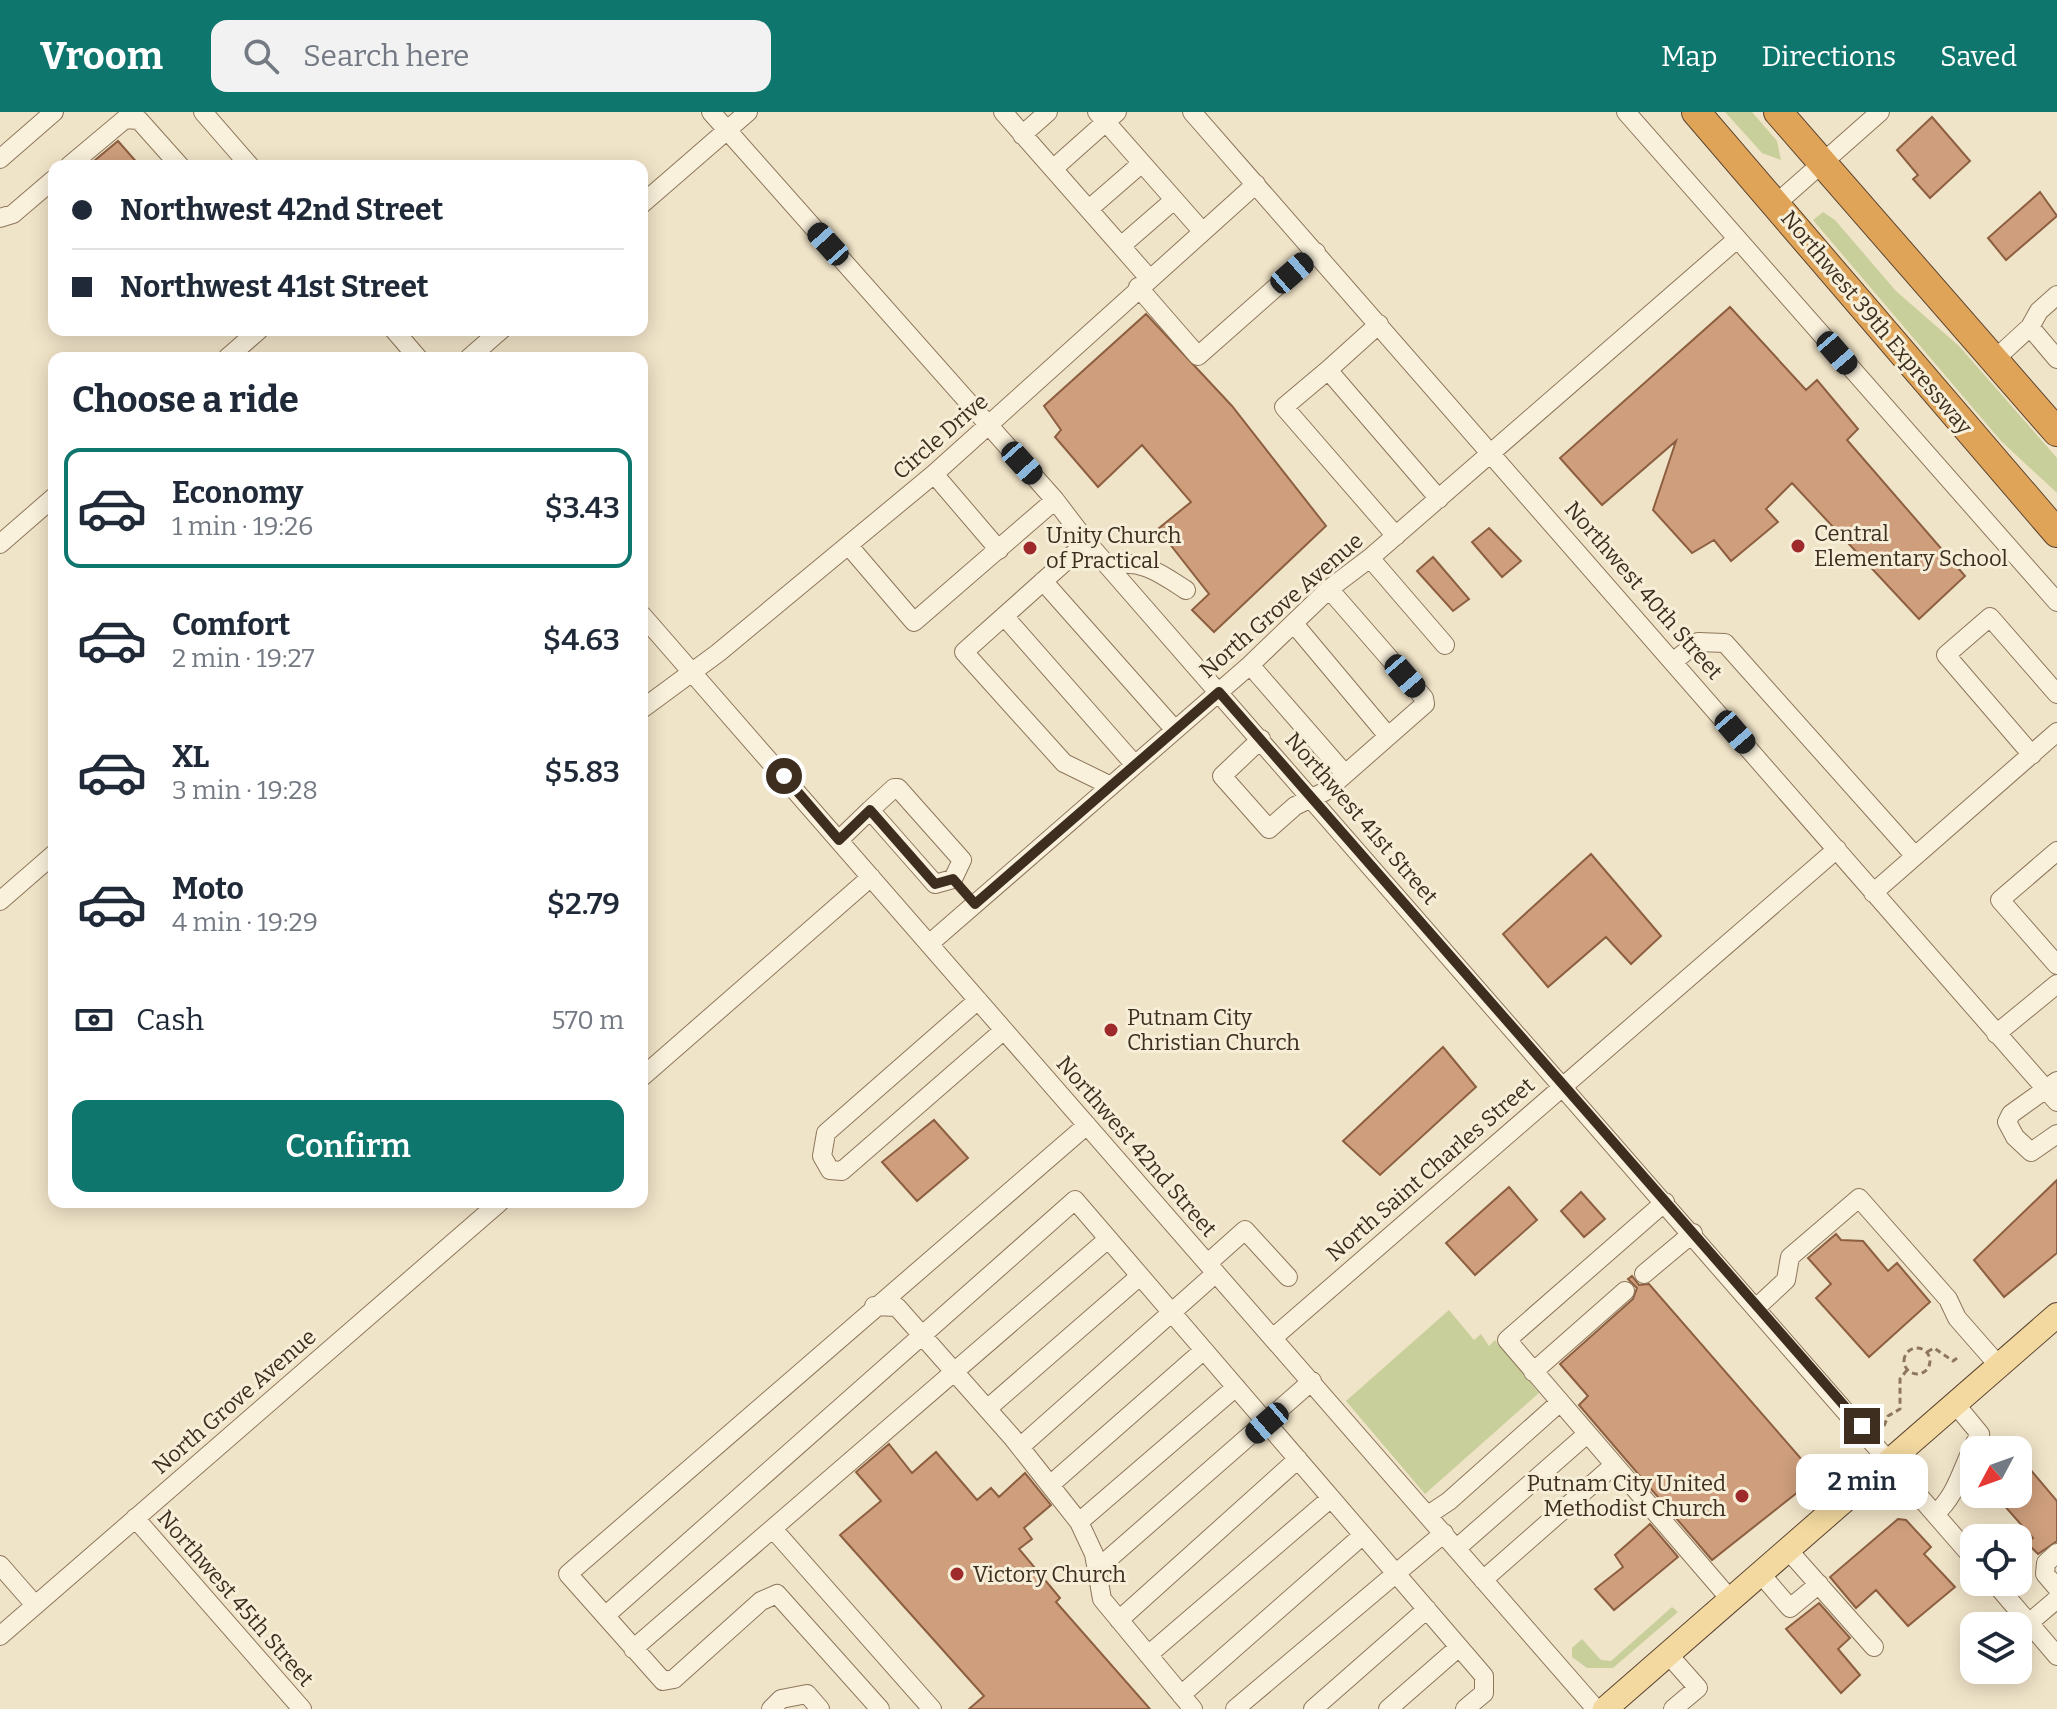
<!DOCTYPE html>
<meta charset="utf-8">
<style>
body{margin:0;font-family:Bitter,serif;background:#f2f2f3;color:#1f2937;height:100vh;display:flex;flex-direction:column;font-size:30px;white-space:nowrap}
*{box-sizing:border-box;margin:0}
p{font-size:26px;color:#747a83}
.icon{flex:none;width:44px;height:44px;fill:none;stroke:currentColor;stroke-width:2;stroke-linecap:round;stroke-linejoin:round}
.map{position:relative;flex:1;overflow:hidden}
.details{position:absolute;left:48px;top:240px;width:600px;height:856px;display:flex;flex-direction:column;background:#fff;border-radius:16px;box-shadow:0 4px 20px #0003}
.details>*{flex:none}
.banner{position:absolute;left:48px;top:48px;width:600px;height:176px;border-radius:16px;box-shadow:0 4px 20px #0003;display:grid;align-content:center;height:176px;padding:0 24px;background:#fff}
.needle{width:52px;rotate:229deg}
.fabs{position:absolute;left:1960px;top:1324px;display:grid;gap:16px}
.fabs a{display:grid;place-items:center;width:72px;height:72px;border-radius:16px;background:#fff;box-shadow:0 4px 20px #0003;font-size:40px}
.end{position:absolute;width:36px;height:36px;margin:-18px;border:10px solid #3d2e20;background:#fff;box-shadow:0 0 0 4px #fff}
.from{border-radius:50%}
.bubble{position:absolute;height:56px;border-radius:16px;background:#fff;box-shadow:0 4px 20px #0003;font-size:26px;font-weight:600;line-height:56px;text-align:center}
.car{position:absolute;width:24px;height:48px;margin:-24px -12px;border-radius:10px;box-shadow:0 0 6px 2px #0007;background:linear-gradient(#222 24%,#8ab4d8 0 40%,#222 0 76%,#8ab4d8 0 86%,#222 0)}
.banner b{display:flex;align-items:center;gap:28px;height:76px;font-size:30px}
.banner b+b{border-top:2px solid #e0e1e3}
.banner i{width:20px;height:20px;background:#1f2937}
ul{padding:0;list-style:none}
li{display:flex;align-items:center;gap:24px;height:120px;margin:0 16px 12px;padding:0 8px;border:4px solid transparent;border-radius:16px}
li div{flex:1}
li b{display:block;font-size:30px}
li em{font-style:normal;font-weight:600}
li.active{border-color:#0f766e}
li>.icon{width:72px;height:72px;stroke-width:1.5}
h2{padding:0 24px;font-size:36px;line-height:96px}
.pay{display:flex;align-items:center;gap:20px;height:88px;padding:0 24px;font-size:30px}
.pay p{margin-inline-start:auto}
.action{display:flex;gap:16px;margin-top:auto;padding:16px 24px}
.action a{flex:1;height:92px;border-radius:16px;background:#0f766e;color:#fff;font-size:32px;font-weight:600;line-height:92px;text-align:center}
header{display:flex;align-items:center;gap:48px;box-sizing:border-box;height:112px;padding:0 40px;background:#0f766e;color:#fff}
header strong{font-size:38px}
nav{display:flex;gap:44px;margin-inline-start:auto;font-size:28px}
.search{width:560px;height:72px;background:#f2f2f3;display:flex;align-items:center;gap:20px;box-sizing:border-box;padding:0 28px;border-radius:16px;color:#747a83;font-size:30px}
.map>svg:first-child{display:block}
</style>
<header>
<strong>Vroom</strong>
<div class="search"><svg class="icon" aria-label="search" viewBox="0 0 24 24"><circle cx="10" cy="10" r="6"/><path d="M15 15l6 6"/></svg>Search here</div>
<nav><a>Map</a><a>Directions</a><a>Saved</a></nav>
</header>
<div class="map">
<svg width="2057" height="1597" viewBox="0 0 2057 1597">
<rect width="100%" height="100%" fill="#f0e4c8"/>
<!-- green -->
<path fill="#c9cf9b" d="M1725,0H1752L1777,29L1781,48L1762,41Z
M1823,100L1835,108L1896,179L1959,234L2057,346V381L2001,329L1813,108Z
M1449,1198L1474,1228L1481,1222L1489,1234L1495,1228L1539,1281L1425,1382L1346,1289Z
M1672,1495L1678,1500L1613,1556H1587L1572,1545V1536L1582,1527L1601,1548L1611,1549Z"/>
<!-- building -->
<path fill="#cf9f7d" stroke="#8d5f41" stroke-width="2" d="M1932,5L1970,49L1930,86L1913,67L1918,63L1897,38Z
M118,29L140,54H88Z
M2040,80L2057,104L2006,148L1988,126Z
M1730,195L1806,278L1817,268L1858,317L1847,328L1965,464L1919,507L1792,371L1766,397L1778,410L1731,449L1714,428L1692,441L1653,398L1676,329L1602,393L1560,346Z
M1146,202L1232,294L1326,414L1214,520L1192,498L1209,482L1158,417L1191,390L1142,333L1098,375L1055,325L1061,318L1044,294Z
M1489,416L1521,449L1502,465L1472,430Z
M1433,445L1469,487L1453,499L1417,459Z
M1591,742L1661,824L1631,852L1606,825L1548,875L1503,822Z
M1443,935L1476,975L1380,1063L1343,1029Z
M934,1008L968,1046L917,1089L882,1050Z
M2057,1068V1141L2004,1185L1974,1148Z
M1509,1075L1537,1108L1475,1163L1446,1131Z
M1581,1080L1605,1107L1584,1125L1561,1099Z
M1836,1122L1841,1128L1863,1129L1888,1159L1897,1151L1930,1190L1869,1245L1816,1186L1831,1172L1808,1146Z
M1632,1164L1639,1173L1649,1172L1817,1365L1712,1448L1579,1293L1588,1284L1560,1252L1633,1187L1637,1176L1628,1167Z
M889,1332L912,1361L936,1340L977,1388L991,1376L999,1385L1025,1361L1051,1393L1024,1416L1032,1427L1019,1437L1060,1486L1056,1490L1150,1597H969L984,1584L840,1423L881,1389L856,1360Z
M2018,1343L2057,1389V1429L2038,1442L2027,1431L2033,1426L1994,1382H2018Z
M1898,1407L1906,1408L1931,1435L1924,1442L1955,1475L1908,1514L1876,1478L1856,1496L1830,1465Z
M1650,1412L1678,1445L1614,1498L1595,1477L1623,1455L1615,1443Z
M1819,1491L1850,1526L1838,1537L1860,1563L1841,1581L1786,1517Z"/>
<g fill="none" stroke-linecap="round" stroke-linejoin="round">
<!-- minor casing -->
<g stroke="#8d765c" stroke-width="20">
<path id="minor" d="M203,0L250,54
M711,0L1055,388L1087,430L1974,1447
M1003,0L1148,165
M1097,0L1202,119
M1192,0L2057,990
M1626,0L2057,490
M1022,23L1048,0
M0,47L54,0
M69,54L125,7L139,8L180,54
M1053,57L1117,0
M1777,91L1880,0
M642,92L748,0
M1089,97L1142,51
M0,106L13,102L54,67
M1121,134L1174,88
M1138,175L1198,244L1316,140
M2030,215L2039,199L2057,183
M394,218L418,246
M227,246L259,218
M469,246L501,218
M1994,248L2030,215L2057,247
M1328,258L1379,212
M934,362L999,438
M1396,424L1284,295L1328,258L1439,387
M1087,430L964,540L1064,651L1111,674
M0,432L54,385
M849,434L914,510L1055,388
M1370,446L1445,533
M1110,455C1138,444 1163,463 1186,478
M1043,469L1175,618
M642,503L1596,1597
M1004,504L1135,653
M1295,513L1388,624
M1674,549L1698,530L1725,531L1915,744
M1250,553L1345,662
M642,597L718,541L934,362L1256,72
M1261,627L1222,664L1269,717L1295,694L1326,679L1425,592L1424,586L1329,477
M2032,643L1946,543L1990,505L2057,582
M894,676H898L962,748L953,767L935,772L870,698Z
M839,728L870,698
M2057,739L2000,788L2057,853
M1873,781L2057,620
M0,789L54,742
M929,832L1250,553L1329,477L1370,446L1737,127
M978,888L826,1021L822,1044L830,1058L842,1059L1004,918
M1996,922L2057,872
M642,965L871,765
M2057,969L2011,1002L2007,1010L2015,1025L2031,1040L2057,1022
M1665,1090L1507,1228L1730,1487
M1208,1151L1245,1118L1288,1165
M1644,1162L1693,1121
M874,1194L897,1195L1012,1325L1079,1410L1094,1442L1102,1487L1193,1597
M1757,1195L1786,1168L1790,1145L1859,1086L1948,1187L1957,1206L1999,1254
M1274,1225L1837,737
M1533,1260L1625,1179
M987,1297L1140,1164
M1020,1335L1216,1161
M1050,1373L1204,1238
M1935,1402C1960,1380 1962,1351 1980,1322L1956,1293
M1428,1403L1449,1389L1559,1291
M135,1406L302,1597
M1079,1410L1236,1275
M773,1417L932,1597
M1457,1436L1587,1322
M1788,1438L1874,1535
M2057,1441L2046,1451L2045,1462L2057,1476
M0,1453L35,1493
M1097,1457L1312,1269
M1760,1461L1790,1496L1819,1472
M1483,1468L1614,1353
M1994,1470L2057,1544
M605,1504L1075,1088L1484,1564V1581L1465,1597
M1119,1508L1298,1347
M2029,1511L2057,1487
M0,1524L500,1090
M633,1537L1108,1127
M1667,1541L1698,1576L1673,1597
M1148,1543L1331,1386
M1181,1583L1363,1423
M771,1597L781,1587L807,1582L820,1597
M880,1597L777,1482L761,1489L674,1567L663,1569L568,1462L1087,1013
M1235,1597L1444,1421
M1313,1597L1427,1497
M1388,1597L1459,1535"/>
</g>
<!-- major casing -->
<g stroke="#5b4430" stroke-width="26">
<path id="major" d="M1605,1597L2057,1203"/>
</g>
<!-- highway casing -->
<g stroke="#5b4430" stroke-width="30">
<path id="highway" d="M1696,0L2057,421
M1778,0L2057,320"/>
</g>
<!-- path -->
<path stroke="#8d765c" stroke-width="3" stroke-dasharray="6 4" stroke-linecap="butt" d="M1904 1249a13 13 0 1 1 26 0a13 13 0 1 1-26 0Z
M1927,1240L1934,1236L1953,1249L1960,1244
M1884,1314L1888,1304L1900,1297V1267L1907,1258"/>
<!-- minor -->
<use href="#minor" stroke="#faf1dc" stroke-width="18"/>
<!-- major -->
<use href="#major" stroke="#f3d9a0" stroke-width="24"/>
<!-- highway -->
<use href="#highway" stroke="#e0a458" stroke-width="28"/>
</g>
<g fill="none" stroke-linecap="round" stroke-linejoin="round">
<!-- route -->
<path stroke="#3d2e20" stroke-width="10" d="M784,664L839,728L870,698L935,772L953,767L975,792L1219,580L1862,1314"/>
</g>
<!-- markers -->
<g fill="#9e2a2b" stroke="#f7eed8" stroke-width="3">
<circle cx="1798" cy="434" r="8"/>
<circle cx="1030" cy="436" r="8"/>
<circle cx="1111" cy="918" r="8"/>
<circle cx="1742" cy="1384" r="8"/>
<circle cx="957" cy="1462" r="8"/>
</g>
<g text-anchor="middle" stroke-width="6" stroke-linejoin="round" paint-order="stroke">
<!-- street labels -->
<g font-size="22" fill="#3d2e20" stroke="#f7eed8">
<text transform="translate(1877 210) rotate(50)" y="8">Northwest 39th Expressway</text>
<text transform="translate(940 324) rotate(-41)" y="8">Circle Drive</text>
<text transform="translate(1644 478) rotate(49)" y="8">Northwest 40th Street</text>
<text transform="translate(1281 493) rotate(-41)" y="8">North Grove Avenue</text>
<text transform="translate(1362 706) rotate(49)" y="8">Northwest 41st Street</text>
<text transform="translate(1137 1034) rotate(49)" y="8">Northwest 42nd Street</text>
<text transform="translate(1430 1057) rotate(-41)" y="8">North Saint Charles Street</text>
<text transform="translate(234 1289) rotate(-41)" y="8">North Grove Avenue</text>
<text transform="translate(236 1486) rotate(49)" y="8">Northwest 45th Street</text>
</g>
<!-- poi labels -->
<g font-size="22" fill="#3d2e20" stroke="#f7eed8" text-anchor="start">
<text x="1814" y="429">Central<tspan x="1814" dy="25">Elementary School</tspan></text>
<text x="1046" y="431">Unity Church<tspan x="1046" dy="25">of Practical</tspan></text>
<text x="1127" y="913">Putnam City<tspan x="1127" dy="25">Christian Church</tspan></text>
<text x="1726" y="1379" text-anchor="end">Putnam City United<tspan x="1726" dy="25">Methodist Church</tspan></text>
<text x="973" y="1470">Victory Church</text>
</g>
</g>
</svg>
<div class="fabs">
<a><svg class="needle" viewBox="-14 -14 28 28"><path d="M0-13l5 13h-10z" fill="#e53935"/><path d="M0 13l5-13h-10z" fill="#747a83"/></svg></a>
<a><svg class="icon" aria-label="locate" viewBox="0 0 24 24"><circle cx="12" cy="12" r="6"/><path d="M12 2v4M12 18v4M2 12h4M18 12h4"/></svg></a>
<a><svg class="icon" aria-label="layers" viewBox="0 0 24 24"><path d="M12 4l9 5-9 5-9-5zM3 14l9 5 9-5"/></svg></a>
</div>
<i class="end from" style="left:784px;top:664px"></i>
<i class="end" style="left:1862px;top:1314px"></i>
<div class="bubble" style="left:1796px;top:1342px;width:132px">2 min</div>
<i class="car" style="left:828px;top:132px;rotate:318deg"></i>
<i class="car" style="left:1292px;top:161px;rotate:49deg"></i>
<i class="car" style="left:1837px;top:241px;rotate:139deg"></i>
<i class="car" style="left:1022px;top:351px;rotate:138deg"></i>
<i class="car" style="left:1405px;top:564px;rotate:139deg"></i>
<i class="car" style="left:1735px;top:620px;rotate:139deg"></i>
<i class="car" style="left:1267px;top:1311px;rotate:229deg"></i>
<div class="banner">
<b><i class="from"></i>Northwest 42nd Street</b>
<b><i></i>Northwest 41st Street</b>
</div>
<section class="details">
<h2>Choose a ride</h2>
<ul>
<li class="active"><svg class="icon" aria-label="car" viewBox="0 0 24 24"><path d="M5 17H2v-5l4-1 3-4h7l3 4 3 1v5h-3M9 17h6M6 11h13"/><circle cx="7" cy="17" r="2"/><circle cx="17" cy="17" r="2"/></svg><div><b>Economy</b><p>1 min · 19:26</p></div><em>$3.43</em></li>
<li><svg class="icon" aria-label="car" viewBox="0 0 24 24"><path d="M5 17H2v-5l4-1 3-4h7l3 4 3 1v5h-3M9 17h6M6 11h13"/><circle cx="7" cy="17" r="2"/><circle cx="17" cy="17" r="2"/></svg><div><b>Comfort</b><p>2 min · 19:27</p></div><em>$4.63</em></li>
<li><svg class="icon" aria-label="car" viewBox="0 0 24 24"><path d="M5 17H2v-5l4-1 3-4h7l3 4 3 1v5h-3M9 17h6M6 11h13"/><circle cx="7" cy="17" r="2"/><circle cx="17" cy="17" r="2"/></svg><div><b>XL</b><p>3 min · 19:28</p></div><em>$5.83</em></li>
<li><svg class="icon" aria-label="car" viewBox="0 0 24 24"><path d="M5 17H2v-5l4-1 3-4h7l3 4 3 1v5h-3M9 17h6M6 11h13"/><circle cx="7" cy="17" r="2"/><circle cx="17" cy="17" r="2"/></svg><div><b>Moto</b><p>4 min · 19:29</p></div><em>$2.79</em></li>
</ul>
<div class="pay"><svg class="icon" aria-label="cash" viewBox="0 0 24 24"><path d="M3 7h18v10H3z"/><circle cx="12" cy="12" r="2"/></svg>Cash<p>570 m</p></div>
<div class="action"><a>Confirm</a></div>
</section>
</div>
